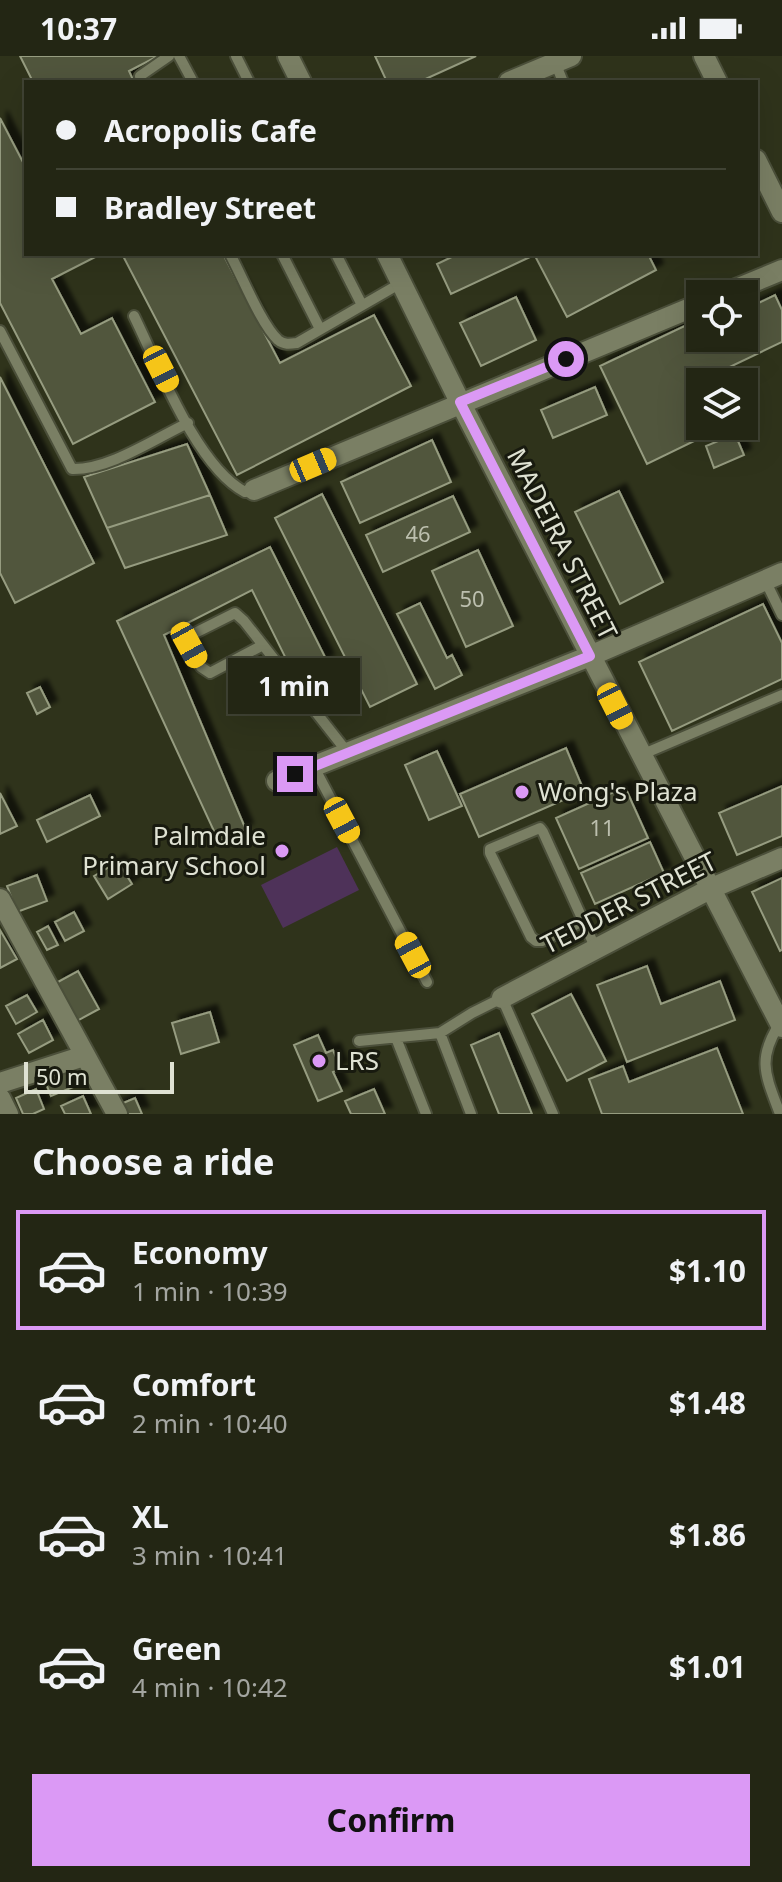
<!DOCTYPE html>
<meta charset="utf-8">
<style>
body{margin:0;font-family:"Noto Sans",sans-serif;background:#2b2e1d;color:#f1f3f6;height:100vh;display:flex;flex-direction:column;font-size:30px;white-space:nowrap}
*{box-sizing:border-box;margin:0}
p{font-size:26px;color:#a3a5a0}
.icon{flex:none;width:44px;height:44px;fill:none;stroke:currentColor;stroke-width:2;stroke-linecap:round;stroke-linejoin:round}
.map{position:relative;height:1058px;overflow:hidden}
.drawer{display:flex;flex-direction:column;background:#232614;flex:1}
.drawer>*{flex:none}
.hud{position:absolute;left:24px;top:24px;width:734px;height:176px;border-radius:0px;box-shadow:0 8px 32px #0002,0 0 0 2px #404334;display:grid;align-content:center;height:176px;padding:0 32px;background:#232614}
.tools{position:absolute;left:686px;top:224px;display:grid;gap:16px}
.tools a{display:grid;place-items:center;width:72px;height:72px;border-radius:0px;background:#232614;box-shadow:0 8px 32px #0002,0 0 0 2px #404334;font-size:40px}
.scale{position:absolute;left:24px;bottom:20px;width:150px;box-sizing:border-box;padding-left:8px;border:4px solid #dfe2d3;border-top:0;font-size:22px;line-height:28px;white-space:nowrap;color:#dfe2d3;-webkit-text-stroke:6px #181a0f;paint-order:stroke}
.end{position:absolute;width:36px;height:36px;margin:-18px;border:10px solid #db99f5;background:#111;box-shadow:0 0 0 4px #111}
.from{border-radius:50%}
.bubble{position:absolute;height:56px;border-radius:0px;background:#232614;box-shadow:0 8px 32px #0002,0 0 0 2px #404334;font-size:26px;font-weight:700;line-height:56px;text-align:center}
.car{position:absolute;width:24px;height:48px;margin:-24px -12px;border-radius:10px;box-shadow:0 0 6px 2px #0007;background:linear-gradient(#f5c518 24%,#345 0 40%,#f5c518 0 76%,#345 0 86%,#f5c518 0)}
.hud b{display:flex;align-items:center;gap:28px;height:76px;font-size:30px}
.hud b+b{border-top:2px solid #404334}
.hud i{width:20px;height:20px;background:#f1f3f6}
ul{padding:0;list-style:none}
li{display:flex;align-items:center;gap:24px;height:120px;margin:0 16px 12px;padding:0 16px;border:4px solid transparent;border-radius:0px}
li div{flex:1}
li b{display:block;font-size:30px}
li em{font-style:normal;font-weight:700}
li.selected{border-color:#db99f5}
li>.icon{width:72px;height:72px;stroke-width:1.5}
h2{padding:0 32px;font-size:36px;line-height:96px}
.button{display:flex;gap:16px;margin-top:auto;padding:16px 32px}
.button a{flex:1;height:92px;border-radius:0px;background:#db99f5;color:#111;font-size:32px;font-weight:700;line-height:92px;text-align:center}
.status{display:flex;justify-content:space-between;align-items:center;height:56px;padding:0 40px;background:#232614;direction:ltr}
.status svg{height:22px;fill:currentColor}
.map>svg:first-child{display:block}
</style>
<div class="status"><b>10:37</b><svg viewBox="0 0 49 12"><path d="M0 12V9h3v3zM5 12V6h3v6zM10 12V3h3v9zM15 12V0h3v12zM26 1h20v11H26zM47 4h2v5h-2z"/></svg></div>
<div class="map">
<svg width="782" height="1058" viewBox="0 0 782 1058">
<defs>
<filter id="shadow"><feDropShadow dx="7" dy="-7" stdDeviation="2" flood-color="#0009"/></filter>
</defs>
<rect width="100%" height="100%" fill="#2f331b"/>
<!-- green -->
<path fill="#4e3259" d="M337,791L359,834L283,872L261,829Z"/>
<!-- building -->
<path fill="#51563d" stroke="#969c80" stroke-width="2" filter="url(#shadow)" d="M20,0H158L129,15L134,26H33Z
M375,0H476L419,26H387Z
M0,62L26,112V198H101L52,223L81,278L112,262L155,346L73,388L0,247Z
M122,198H223L280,307L374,259L411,330L237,419Z
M458,198H528L530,201L451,238L437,208Z
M534,198H648L656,214L567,261Z
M775,239L782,254V286L717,317L721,326H700V370H725L647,408L600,310L693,266L700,276V282H744V254Z
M516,241L536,284L481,310L460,267Z
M0,321L94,507L15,547L0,517Z
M595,331L607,359L553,382L541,354Z
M735,378L744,399L714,412L706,390Z
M432,384L451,426L360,467L341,426Z
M187,388L210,439L107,472L84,421Z
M619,435L663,526L620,548L575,456Z
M322,438L417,628L370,651L275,462Z
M210,439L227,479L125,512L107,472Z
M453,440L470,476L383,516L366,479Z
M270,491L327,605L295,621L252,534L164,579L246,774L219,786L117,565Z
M478,494L513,570L466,591L432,515Z
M420,547L447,602L452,599L462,619L435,633L397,558Z
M763,548L782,587V623L672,675L639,606Z
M40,631L50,651L37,658L27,637Z
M566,692L584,735L479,781L460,738Z
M437,695L462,750L429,764L405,709Z
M782,730V780L737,799L719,757Z
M625,731L648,782L579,813L556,762Z
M0,737L17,770L0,778Z
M90,739L100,760L47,786L37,764Z
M650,786L664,817L595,848L581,817Z
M118,806L132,828L108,843L94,820Z
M37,819L47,845L17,856L7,830Z
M782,822V894L780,895L752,836Z
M74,856L84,875L65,885L55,866Z
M48,870L58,889L47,894L37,876Z
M0,874L17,903L0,912Z
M647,910L661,948L720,925L735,964L627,1006L597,929Z
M78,915L99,953L77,965L56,927Z
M571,938L606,1005L567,1025L532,958Z
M27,939L37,956L16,968L6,950Z
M210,956L219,986L181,998L172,967Z
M43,964L53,984L29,997L18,978Z
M499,977L532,1058H499L471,989Z
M318,979L326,997L333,994L341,1013L333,1016L342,1035L318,1045L294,989Z
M717,992L743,1058H602L589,1023L623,1010L629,1026Z
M70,1015L76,1030L51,1040L45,1025Z
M36,1033L44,1053L33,1058H23L16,1042Z
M374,1033L385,1058H351L345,1045Z
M83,1040L91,1058H65L61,1050Z
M135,1042L142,1058H120L116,1050Z"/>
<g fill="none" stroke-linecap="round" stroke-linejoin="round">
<!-- service casing -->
<g stroke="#4b4f3a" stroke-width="14">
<path id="service" d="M179,0L193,26
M236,0L249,26
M555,6L563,26
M141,26L140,20L169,0
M230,198C242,220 261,268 278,284C284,289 290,288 297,287L401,227
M282,198L320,273
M336,198L362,249
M134,260C158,309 197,411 245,436L254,434
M0,275L72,413C109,414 154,383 188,367
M765,524L782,559
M263,589L210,617L201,611L189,589L193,578L235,557L244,565L348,697
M641,699L782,639
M314,711L427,926
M583,865L542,885H536L531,881L490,797V793L540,772L543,776L595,891
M780,967C756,1004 766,1020 780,1058
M440,977L471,1058
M396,982L426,1058
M359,985L440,977L472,957L502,942L553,1058"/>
</g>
<!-- minor casing -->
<g stroke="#4b4f3a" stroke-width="24">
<path id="minor" d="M288,0L301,26
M704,0L717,26
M509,26L571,0
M756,104L782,156
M387,198L460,346L782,971
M724,238L782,214
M254,434L700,248
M277,725L590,600L782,517
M0,843L117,1058
M502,942L712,832L782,802
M0,1027L84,1000
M0,1042L8,1058"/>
</g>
<!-- service -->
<use href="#service" stroke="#7a7f64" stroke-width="10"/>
<!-- minor -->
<use href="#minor" stroke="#7a7f64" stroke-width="20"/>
</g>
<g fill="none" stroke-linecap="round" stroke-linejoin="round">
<!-- route -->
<path stroke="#db99f5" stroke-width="10" d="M295,718L590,600L460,346L566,303"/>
</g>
<!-- markers -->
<g fill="#db99f5" stroke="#181a0f" stroke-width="3">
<circle cx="522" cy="736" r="8"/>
<circle cx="282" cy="795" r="8"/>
<circle cx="319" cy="1005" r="8"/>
</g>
<g text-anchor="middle" stroke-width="6" stroke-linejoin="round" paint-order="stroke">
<!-- number labels -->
<g font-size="22" fill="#bcbfae">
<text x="418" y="486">46</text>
<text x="472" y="551">50</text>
<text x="602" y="780">11</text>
</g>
<!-- street labels -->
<g font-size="26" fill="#dfe2d3" stroke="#181a0f">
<text transform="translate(562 488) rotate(63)" y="9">MADEIRA STREET</text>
<text transform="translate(629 847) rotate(-27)" y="9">TEDDER STREET</text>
</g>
<!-- poi labels -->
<g font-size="26" fill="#dfe2d3" stroke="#181a0f" text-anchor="start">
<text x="538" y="745">Wong's Plaza</text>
<text x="266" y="789" text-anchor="end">Palmdale<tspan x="266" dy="30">Primary School</tspan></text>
<text x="335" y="1014">LRS</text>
</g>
</g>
</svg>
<div class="tools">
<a><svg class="icon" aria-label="locate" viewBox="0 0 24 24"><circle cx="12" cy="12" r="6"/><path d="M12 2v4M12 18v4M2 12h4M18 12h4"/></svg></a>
<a><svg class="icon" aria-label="layers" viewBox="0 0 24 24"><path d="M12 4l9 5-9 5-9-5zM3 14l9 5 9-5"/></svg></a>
</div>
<div class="scale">50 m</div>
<i class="end from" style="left:566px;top:303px"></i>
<i class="end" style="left:295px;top:718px"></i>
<div class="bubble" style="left:228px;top:602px;width:132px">1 min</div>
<i class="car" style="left:161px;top:313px;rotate:153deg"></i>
<i class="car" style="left:313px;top:409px;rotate:67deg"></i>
<i class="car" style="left:189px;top:589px;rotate:151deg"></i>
<i class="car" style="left:615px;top:650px;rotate:153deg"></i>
<i class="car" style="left:342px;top:764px;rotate:152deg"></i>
<i class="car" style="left:413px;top:899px;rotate:332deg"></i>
<div class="hud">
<b><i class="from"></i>Acropolis Cafe</b>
<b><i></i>Bradley Street</b>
</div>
</div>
<section class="drawer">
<h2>Choose a ride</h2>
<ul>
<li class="selected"><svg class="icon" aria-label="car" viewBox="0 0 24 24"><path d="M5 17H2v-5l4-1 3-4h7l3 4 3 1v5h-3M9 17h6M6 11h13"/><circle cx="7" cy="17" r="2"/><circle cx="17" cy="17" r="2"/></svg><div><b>Economy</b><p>1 min · 10:39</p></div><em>$1.10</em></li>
<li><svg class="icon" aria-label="car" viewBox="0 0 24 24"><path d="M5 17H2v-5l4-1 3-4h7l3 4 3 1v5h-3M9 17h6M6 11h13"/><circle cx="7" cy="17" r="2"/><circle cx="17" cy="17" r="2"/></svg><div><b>Comfort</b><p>2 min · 10:40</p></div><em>$1.48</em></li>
<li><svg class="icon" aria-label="car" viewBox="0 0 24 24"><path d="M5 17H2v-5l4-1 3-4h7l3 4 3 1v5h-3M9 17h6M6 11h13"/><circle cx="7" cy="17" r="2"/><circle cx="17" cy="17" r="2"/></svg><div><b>XL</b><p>3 min · 10:41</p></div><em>$1.86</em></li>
<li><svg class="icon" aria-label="car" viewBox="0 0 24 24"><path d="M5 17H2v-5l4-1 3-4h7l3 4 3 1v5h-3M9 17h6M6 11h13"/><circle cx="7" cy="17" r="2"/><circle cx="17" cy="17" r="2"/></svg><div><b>Green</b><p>4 min · 10:42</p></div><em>$1.01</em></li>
</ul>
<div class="button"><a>Confirm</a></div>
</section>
